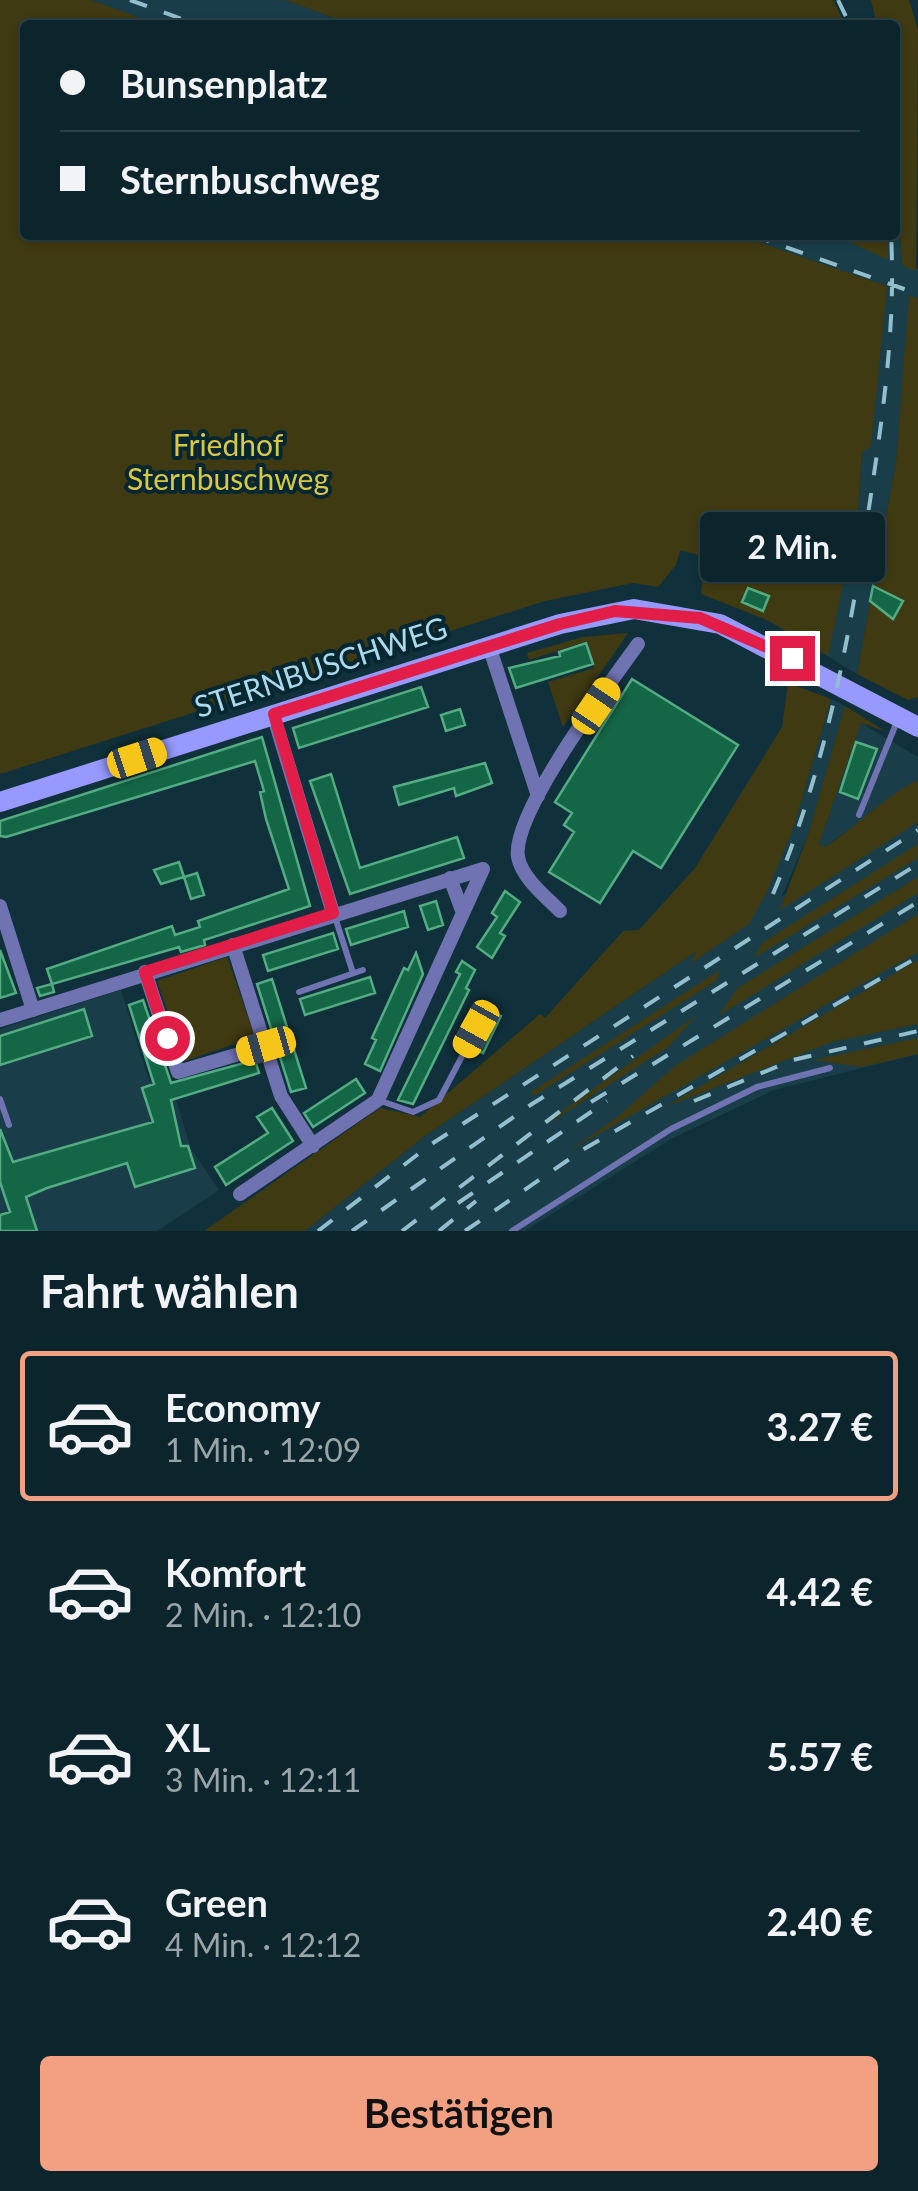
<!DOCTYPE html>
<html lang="de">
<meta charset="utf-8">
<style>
body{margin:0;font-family:Lato,sans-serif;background:#1a3138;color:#f1f3f6;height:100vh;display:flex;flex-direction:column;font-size:38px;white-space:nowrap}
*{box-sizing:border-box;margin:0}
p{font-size:32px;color:#9aa5a9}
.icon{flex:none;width:55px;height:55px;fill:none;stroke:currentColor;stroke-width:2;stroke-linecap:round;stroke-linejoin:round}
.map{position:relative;height:1231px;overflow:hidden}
.sheet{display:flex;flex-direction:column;background:#0c252c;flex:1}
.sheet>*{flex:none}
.top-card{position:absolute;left:20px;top:20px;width:880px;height:220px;border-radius:10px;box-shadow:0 2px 8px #0004,0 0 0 2px #2c4248;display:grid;align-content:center;height:220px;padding:0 40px;background:#0c252c}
.end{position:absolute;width:45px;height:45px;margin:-22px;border:12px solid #e11d48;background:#fff;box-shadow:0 0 0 5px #fff}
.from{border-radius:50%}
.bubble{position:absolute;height:70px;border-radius:10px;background:#0c252c;box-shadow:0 2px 8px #0004,0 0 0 2px #2c4248;font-size:32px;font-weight:700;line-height:70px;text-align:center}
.car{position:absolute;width:30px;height:60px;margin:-30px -15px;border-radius:12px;box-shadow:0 0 8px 2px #0007;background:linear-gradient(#f5c518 24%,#345 0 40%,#f5c518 0 76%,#345 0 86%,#f5c518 0)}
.top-card b{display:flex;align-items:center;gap:35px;height:95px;font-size:38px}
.top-card b+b{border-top:2px solid #2c4248}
.top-card i{width:25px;height:25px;background:#f1f3f6}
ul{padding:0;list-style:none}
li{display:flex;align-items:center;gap:30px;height:150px;margin:0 20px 15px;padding:0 20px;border:5px solid transparent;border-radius:10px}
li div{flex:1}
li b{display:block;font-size:38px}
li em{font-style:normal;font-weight:700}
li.active{border-color:#f2a081}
li>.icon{width:90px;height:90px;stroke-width:1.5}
h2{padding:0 40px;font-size:45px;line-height:120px}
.cta{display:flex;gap:20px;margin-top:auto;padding:20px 40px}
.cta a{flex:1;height:115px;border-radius:10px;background:#f2a081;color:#111;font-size:40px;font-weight:700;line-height:115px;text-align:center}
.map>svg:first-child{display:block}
</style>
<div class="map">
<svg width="918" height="1231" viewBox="0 0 918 1231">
<rect width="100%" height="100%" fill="#10313b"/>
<!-- built -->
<path fill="#193e49" d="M91,0H285L353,25H160Z
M895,152L902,265L918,269V299L910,296L896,462L857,674L809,645L858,514L862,452L887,286L738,235H835L888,259V235H895Z
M831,699L845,706L838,737L809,832L782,896L918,815V978L888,1030L918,1024V1054L774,1090L671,1139L525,1231H305L425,1136L700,949L794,826Z
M861,723L918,757V780L825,847L819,844Z
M121,990L149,1081L169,1076L191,1149L219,1190L157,1231H0V1029Z"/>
<!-- green -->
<path fill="#403a12" d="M0,0H91L160,25H25V235H738L887,286L871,447L862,452L858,514L828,656L767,620L701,594L705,557L680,550L676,565L658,587L633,583L545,601L0,774Z
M285,0H833L845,25H353Z
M871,0H909L918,30L916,271L902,265L895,152V25H877Z
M835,235H888V260Z
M909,295L918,299V697L908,700L857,674L896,462Z
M628,633L563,727L548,682L594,668L587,641L529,660L527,653L583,637Z
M788,683L831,699L794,826L767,892L749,924L690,964L697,951L425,1136L305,1231H204L380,1108L420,1117L540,1014L545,1018L623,931L639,930L695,868L782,727Z
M845,706L885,731L861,723L819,844L825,847C857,827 884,796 918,780V822L780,910L809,832Z
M918,844V858L754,958L762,943Z
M918,877V893L718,1016L739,987Z
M918,914V952L569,1151L615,1119L675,1066Z
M227,957L255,1037L185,1061L157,981Z
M918,960V1024L832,1042L663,1108Z
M720,970L716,981L534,1096L531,1092Z
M697,1015L668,1047L551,1122L550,1120Z
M918,1038V1054L862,1067L813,1060Z"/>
<!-- building -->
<path fill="#136646" stroke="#54ac83" stroke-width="2.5" d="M873,586L903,601L893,619L870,601Z
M748,588L769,596L763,611L742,602Z
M586,643L593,664L516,688L509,668L560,656L559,652Z
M632,679L738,745L661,868L633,851L600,903L549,872L574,832L564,825L572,813L555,802Z
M421,687L428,707L299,748L293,728Z
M460,709L465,725L446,731L441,715Z
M262,737L310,906L204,940L205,945L181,952L179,947L52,984L54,992L40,996L37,988L52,984L47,969L172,926L175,935L200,927L198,921L289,889L266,819L260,792L264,791L255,761L6,837L0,836V821Z
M856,742L877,749L858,799L840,792Z
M485,763L492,783L456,796L454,788L399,805L394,787Z
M331,774L360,868L457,837L464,858L350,894L310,781Z
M179,862L184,877L161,884L154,870Z
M197,873L204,895L191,899L184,877Z
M505,891L520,902L500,933L505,936L492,958L477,947L497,917L492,913Z
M436,901L443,925L428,930L420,906Z
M404,911L408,927L351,945L346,929Z
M333,933L338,949L268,971L263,955Z
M0,950L16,993L0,998Z
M416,953L423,974L380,1071L365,1064L376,1040L372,1038L404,968L408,970Z
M462,961L475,970L466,988L469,990L413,1104L398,1100L460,974L456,972Z
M370,977L375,993L305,1015L300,999Z
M272,979L306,1088L291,1092L257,984Z
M143,1000L171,1083L255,1060L259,1073L171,1100L181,1146H188L195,1168L135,1187L127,1163L47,1188L26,1197L37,1231H0V1215L10,1212L0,1182V1129L13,1162L153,1122L142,1088L154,1084L129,1005Z
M84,1009L92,1036L0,1065V1036Z
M493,1012L501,1016L483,1053L474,1049Z
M356,1079L365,1093L313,1127L304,1113Z
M272,1108L293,1141L226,1185L215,1167L268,1133L257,1117Z"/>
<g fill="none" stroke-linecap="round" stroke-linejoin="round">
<!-- service -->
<path stroke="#7073b2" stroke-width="6" d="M859,815L898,719
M334,914L353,973
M299,992L363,970
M0,1099L9,1125
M378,1100L413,1112L439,1100L489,1005
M512,1231L671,1129L757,1087L830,1068"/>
<!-- minor -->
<path stroke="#7073b2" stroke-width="14" d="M489,646L538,796
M273,714L333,913
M450,878L463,913
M0,906L33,1010
M560,911C545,896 522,878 518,857C511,814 611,682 638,644
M233,945L281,1096L313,1146
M145,972L178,1072L266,1046
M0,1020L483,869
M240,1194L378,1100L483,869"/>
<!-- secondary -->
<path stroke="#9799ff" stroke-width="20" d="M0,802L560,624L634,609L720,624L918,727"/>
<!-- rail -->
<path stroke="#92becd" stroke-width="4" stroke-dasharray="18 18" stroke-linecap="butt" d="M130,0L198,25
M838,0L850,25
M752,235L918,294
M773,894C826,769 850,635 870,501C883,414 896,324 891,235
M694,1101L793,1060L918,1031
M591,1102L918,902
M458,1203L607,1101
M318,1231L430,1145L918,830
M352,1231L532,1104L918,864
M402,1231L633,1056
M439,1231L476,1201
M465,1231L584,1149L918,957"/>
</g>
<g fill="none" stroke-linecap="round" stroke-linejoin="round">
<!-- route -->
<path stroke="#e11d48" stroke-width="12" d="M167,1038L145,972L333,913L274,714L560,624L615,611L700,618L792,658"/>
</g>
<g text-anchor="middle" stroke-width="8" stroke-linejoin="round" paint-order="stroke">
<!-- park labels -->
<g font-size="30" fill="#dac845" stroke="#052731">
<text x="228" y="456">Friedhof<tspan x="228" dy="34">Sternbuschweg</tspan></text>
</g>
<!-- street labels -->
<g font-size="30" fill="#acdaea" stroke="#052731">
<text transform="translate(321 668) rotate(-18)" y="10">STERNBUSCHWEG</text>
</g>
</g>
</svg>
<i class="end from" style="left:167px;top:1038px"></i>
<i class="end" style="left:792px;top:658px"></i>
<div class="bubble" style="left:700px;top:512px;width:185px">2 Min.</div>
<i class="car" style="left:596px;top:706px;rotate:34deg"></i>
<i class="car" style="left:137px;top:758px;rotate:72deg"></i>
<i class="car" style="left:476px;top:1029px;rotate:209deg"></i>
<i class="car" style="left:266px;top:1046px;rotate:254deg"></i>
<div class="top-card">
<b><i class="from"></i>Bunsenplatz</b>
<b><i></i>Sternbuschweg</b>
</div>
</div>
<section class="sheet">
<h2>Fahrt wählen</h2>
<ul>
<li class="active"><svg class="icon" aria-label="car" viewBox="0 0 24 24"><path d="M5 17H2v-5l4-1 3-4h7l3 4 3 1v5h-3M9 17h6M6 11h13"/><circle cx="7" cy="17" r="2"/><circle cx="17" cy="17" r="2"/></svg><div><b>Economy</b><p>1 Min. · 12:09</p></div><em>3.27 €</em></li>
<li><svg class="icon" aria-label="car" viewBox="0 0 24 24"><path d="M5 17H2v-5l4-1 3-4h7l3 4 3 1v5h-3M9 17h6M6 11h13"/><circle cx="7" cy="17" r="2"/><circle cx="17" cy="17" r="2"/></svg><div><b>Komfort</b><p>2 Min. · 12:10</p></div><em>4.42 €</em></li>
<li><svg class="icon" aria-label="car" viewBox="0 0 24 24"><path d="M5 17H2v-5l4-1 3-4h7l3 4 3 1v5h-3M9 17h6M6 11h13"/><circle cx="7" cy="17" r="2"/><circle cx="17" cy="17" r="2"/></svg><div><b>XL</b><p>3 Min. · 12:11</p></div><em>5.57 €</em></li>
<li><svg class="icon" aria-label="car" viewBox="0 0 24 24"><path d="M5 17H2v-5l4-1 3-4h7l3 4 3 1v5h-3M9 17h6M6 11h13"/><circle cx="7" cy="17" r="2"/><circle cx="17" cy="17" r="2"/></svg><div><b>Green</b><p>4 Min. · 12:12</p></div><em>2.40 €</em></li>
</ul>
<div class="cta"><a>Bestätigen</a></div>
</section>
